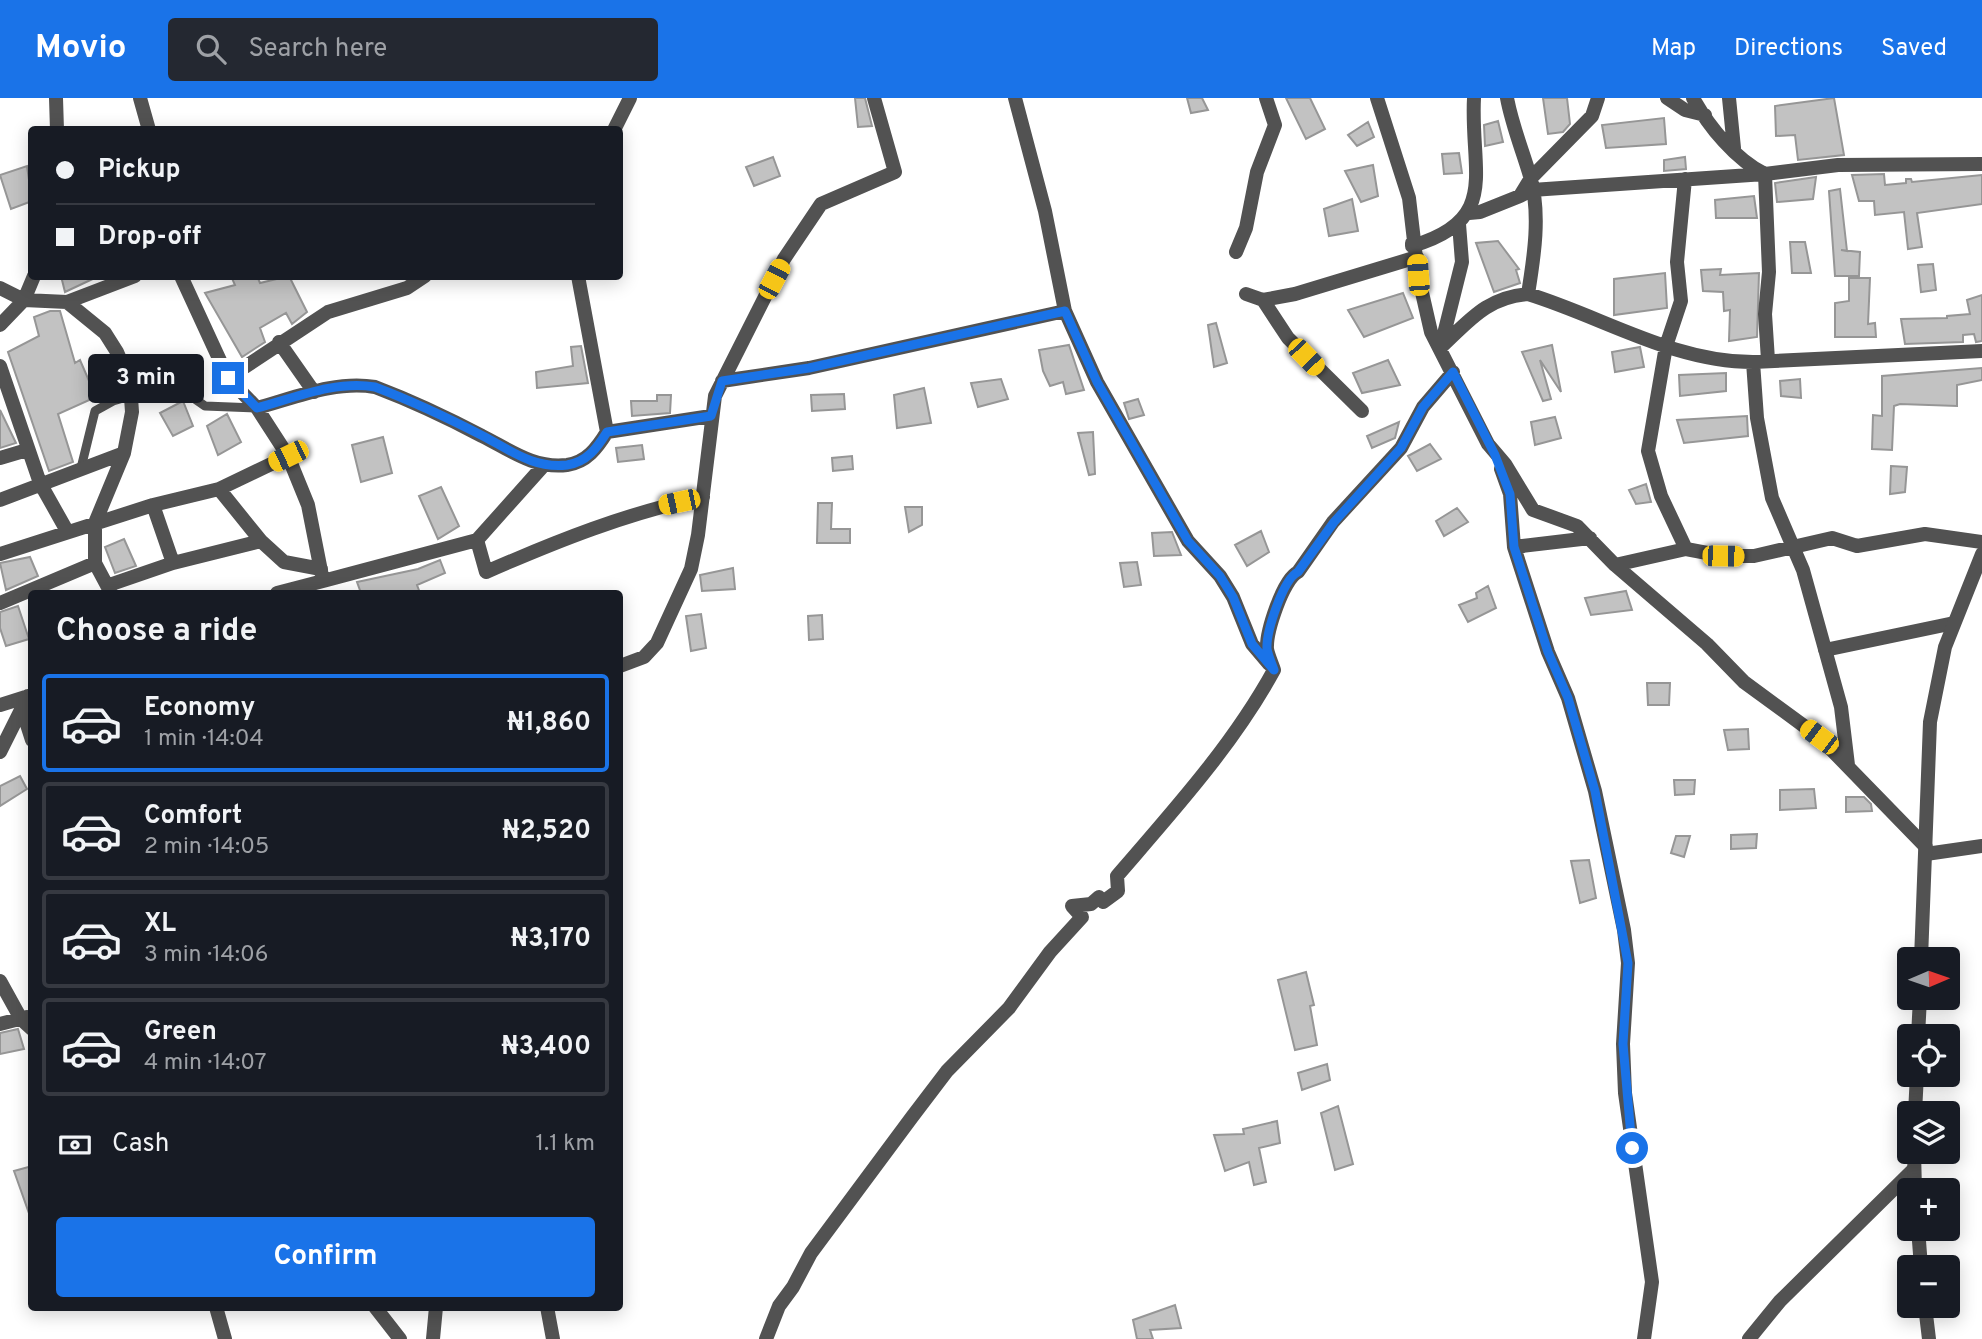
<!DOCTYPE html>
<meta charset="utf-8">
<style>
body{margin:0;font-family:Overpass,sans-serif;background:#242831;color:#f1f3f6;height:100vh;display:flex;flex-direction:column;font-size:26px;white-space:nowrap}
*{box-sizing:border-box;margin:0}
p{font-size:23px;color:#9ea1a6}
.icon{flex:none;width:38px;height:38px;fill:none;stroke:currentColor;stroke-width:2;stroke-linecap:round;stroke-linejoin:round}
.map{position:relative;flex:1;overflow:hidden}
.panel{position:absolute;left:28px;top:492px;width:595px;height:721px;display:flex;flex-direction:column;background:#171b24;border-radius:7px;box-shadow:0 4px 18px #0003}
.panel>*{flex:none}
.hud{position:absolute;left:28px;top:28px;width:595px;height:154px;border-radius:7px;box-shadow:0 4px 18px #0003;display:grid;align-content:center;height:154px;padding:0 28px;background:#171b24}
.needle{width:46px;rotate:88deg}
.fabs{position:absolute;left:1897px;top:849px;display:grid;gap:14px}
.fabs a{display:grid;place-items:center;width:63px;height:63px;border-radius:7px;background:#171b24;box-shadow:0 4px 18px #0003;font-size:35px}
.end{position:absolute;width:32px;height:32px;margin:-16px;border:9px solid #1a73e8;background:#fff;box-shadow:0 0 0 4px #fff}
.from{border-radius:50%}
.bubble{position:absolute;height:49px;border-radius:7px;background:#171b24;box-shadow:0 4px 18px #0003;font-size:23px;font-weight:700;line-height:49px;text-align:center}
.car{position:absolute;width:21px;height:42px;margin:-21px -10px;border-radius:9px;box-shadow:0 0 5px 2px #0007;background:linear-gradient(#f5c518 24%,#345 0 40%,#f5c518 0 76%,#345 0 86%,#f5c518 0)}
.hud b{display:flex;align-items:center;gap:24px;height:66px;font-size:26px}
.hud b+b{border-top:2px solid #363941}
.hud i{width:18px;height:18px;background:#f1f3f6}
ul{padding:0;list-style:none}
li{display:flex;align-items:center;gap:21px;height:98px;margin:0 14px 10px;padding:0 14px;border:4px solid #363941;border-radius:7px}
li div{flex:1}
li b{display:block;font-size:26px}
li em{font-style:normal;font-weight:700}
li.current{border-color:#1a73e8}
li>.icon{width:63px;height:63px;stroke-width:1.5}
h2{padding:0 28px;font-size:32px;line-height:84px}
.pay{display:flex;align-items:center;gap:18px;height:77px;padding:0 28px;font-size:26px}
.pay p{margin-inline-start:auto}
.cta{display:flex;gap:14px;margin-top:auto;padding:14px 28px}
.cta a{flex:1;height:80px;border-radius:7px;background:#1a73e8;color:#fff;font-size:28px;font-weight:700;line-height:80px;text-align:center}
header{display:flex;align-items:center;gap:42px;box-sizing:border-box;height:98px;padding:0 35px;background:#1a73e8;color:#fff}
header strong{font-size:33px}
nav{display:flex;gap:38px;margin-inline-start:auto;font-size:24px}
.search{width:490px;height:63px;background:#242831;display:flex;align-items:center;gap:18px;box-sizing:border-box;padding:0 24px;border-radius:7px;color:#9ea1a6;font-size:26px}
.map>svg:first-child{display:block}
</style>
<header>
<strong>Movio</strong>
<div class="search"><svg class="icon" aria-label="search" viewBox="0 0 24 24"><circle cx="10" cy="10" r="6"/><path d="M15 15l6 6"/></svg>Search here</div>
<nav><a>Map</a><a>Directions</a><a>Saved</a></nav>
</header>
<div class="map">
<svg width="1982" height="1241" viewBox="0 0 1982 1241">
<rect width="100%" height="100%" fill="#fff"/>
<!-- building -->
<path fill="#c2c2c2" stroke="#969696" stroke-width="2" d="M855,0H865L872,28L858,29Z
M1187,0H1202L1208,12L1191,15Z
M1286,0H1310L1325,31L1306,41Z
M1543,0H1567L1570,26L1563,34L1548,36Z
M1834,0L1844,57L1798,62L1795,37L1776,38L1775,8Z
M1664,20L1666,46L1606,50L1602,27Z
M1498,23L1503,44L1485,48L1484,27Z
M1368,24L1374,39L1357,48L1348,37Z
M1459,55L1462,75L1444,76L1442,56Z
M773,59L780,78L754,88L746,69Z
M1685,59L1686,71L1664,73V62Z
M1373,67L1378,98L1361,104L1345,73Z
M27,68L32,103L11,111L0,77Z
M1884,76L1885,87L1906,85V81H1911L1912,84L1982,77V106L1917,115L1922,149L1908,151L1904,114L1875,117L1874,103H1859L1852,77Z
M1816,79L1813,101L1777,104L1775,85Z
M1840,91L1847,153L1841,152L1860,154L1859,178H1835L1829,93Z
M1754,98L1757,120H1716L1715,102Z
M1352,101L1358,133L1329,138L1324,111Z
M1498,143L1519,171L1516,172L1520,185L1494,194L1476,145Z
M1790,144H1805L1811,175H1792Z
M1933,166L1936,192L1921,194L1918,167Z
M1721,171L1720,177L1759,175L1757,239L1729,243L1730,212L1724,213L1723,194L1703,193L1701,172Z
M1665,175L1667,210L1614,217V181Z
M61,178H99L65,194Z
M231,178H257L260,185L289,178L307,214L292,226L286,215L260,230L265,244L242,259L205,195L235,187Z
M1849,180H1870L1868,226L1875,225L1876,239H1835V205L1849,203Z
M1403,195L1413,220L1364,239L1348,212Z
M1982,197V243L1976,244L1974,236L1963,237V244L1905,246L1901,221L1947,220V218L1970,216L1967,202Z
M50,213H60L75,265L80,262L96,299L58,316L73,364L49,373L8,254L39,238L34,219Z
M1216,225L1227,265L1214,269L1208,227Z
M1069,247L1084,292L1066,296L1063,284L1050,288L1043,273L1039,252Z
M1552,247L1561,294L1540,262L1551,301L1543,303L1522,254Z
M581,248L588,285L537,290L536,274L573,268L571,249Z
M1640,249L1644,269L1615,274L1612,254Z
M1388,262L1400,287L1362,295L1353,275Z
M1982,270V282L1957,287V308L1900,306L1894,308L1892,352L1872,351L1873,317L1882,318V278Z
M1726,275V293L1680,298L1679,277Z
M1001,281L1008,301L978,309L971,285Z
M1800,281L1801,300L1781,298L1780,283Z
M924,290L931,325L897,330L894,297Z
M844,296L845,311L812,313L811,297Z
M657,297H671L670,315L632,318L631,303H657Z
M1138,301L1144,317L1129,321L1124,305Z
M183,303L193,328L173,338L160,315Z
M0,312L16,345L0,350Z
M227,316L241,344L218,357L207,328Z
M1747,318L1748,338L1684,345L1677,322Z
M1555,319L1561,340L1535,347L1531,324Z
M1399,324L1395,340L1372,350L1367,338Z
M1093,334L1095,376L1089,377L1078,335Z
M383,339L392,375L361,384L352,347Z
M1430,346L1441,361L1417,373L1408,358Z
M642,347L644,361L618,364L616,350Z
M852,358L853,371L833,373L832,360Z
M1891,368L1907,369L1905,394L1890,396Z
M1646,386L1651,404L1636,406L1629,392Z
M441,389L459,428L438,441L419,398Z
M818,405H832L831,431H850V445H817Z
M905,409H922V427L909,434Z
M1457,410L1468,424L1444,438L1436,423Z
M1261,433L1269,454L1247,468L1235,447Z
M1172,434L1181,457L1154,458L1152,435Z
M124,441L136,468L115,475L105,449Z
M30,459L38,478L6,492L0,465Z
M440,462L445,475L417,487L420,495H361L357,484L418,471Z
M1137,464L1141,487L1124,489L1120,465Z
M733,470L735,491L702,493L700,477Z
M1488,488L1496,510L1468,524L1459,507L1477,500L1476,495Z
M1626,493L1632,512L1591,517L1585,500Z
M18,508L29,541L6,548L0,530V514Z
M701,516L706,550L691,553L686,518Z
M822,517L823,541L809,542L808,518Z
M1647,585H1670L1669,607H1648Z
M1748,631L1749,651L1728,652L1724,632Z
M20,678L27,691L0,708V688Z
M1674,682H1695L1694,696L1675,697Z
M1814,691L1816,710L1780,712V692Z
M1846,699H1864L1871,706L1872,713L1846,714Z
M1757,736L1756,750L1731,751V737Z
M1676,738H1690L1684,759L1671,755Z
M1589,762L1596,800L1580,805L1571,763Z
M1306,874L1314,907L1310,908L1317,947L1295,952L1278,882Z
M18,931L24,951L0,956V935Z
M1327,966L1330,982L1302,992L1298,975Z
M1338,1008L1353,1066L1335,1072L1321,1015Z
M1277,1023L1280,1045L1259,1050L1266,1084L1254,1087L1249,1064L1225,1073L1214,1037L1244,1036L1243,1031Z
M32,1068V1117L30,1118L14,1073Z
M1175,1207L1181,1230L1150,1232L1153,1241H1137L1133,1222Z"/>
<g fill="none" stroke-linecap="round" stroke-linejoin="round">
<!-- service -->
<path stroke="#525252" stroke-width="9" d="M81,370L95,313L113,303L161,289L182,292L205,308L257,310"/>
<!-- minor -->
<path stroke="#525252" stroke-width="14" d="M56,0L57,32
M140,0L149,32
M1015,0L1045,113L1065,213L1097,284L1188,443L1220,478L1233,499L1252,546L1269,566
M1377,0L1409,100L1418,177L1431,234L1488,346L1505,366L1533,412L1577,428L1615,467L1707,546L1744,584L1819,639L1926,749
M1507,0C1512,27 1522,51 1530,78C1541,115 1534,159 1528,196
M1667,0L1685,12L1705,17
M1693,0C1709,29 1736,62 1765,76L1769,174L1765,216L1768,262
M1729,0L1734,50
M614,32L630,0
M1685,81L1677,164L1681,203L1666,248L1648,353L1661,398L1686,451
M1520,98L1532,92L1765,76L1838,67L1982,66
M1469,115L1480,114L1520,98L1531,80L1592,18L1598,0
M1412,145V148C1501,122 1470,74 1474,0
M1236,154L1246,130L1257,74L1275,27L1266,0
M181,178L228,280L257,310L288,358L308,407L323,483L477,442L486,474C557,443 627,415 703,399
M578,178L607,334
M0,190L24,202L67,204L105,235L117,254L130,285L132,314L124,355L95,425V465L111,495
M1246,196L1263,202L1295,196L1417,159
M1263,202L1288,240L1362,313
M67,204L135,178
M0,227L24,202L34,178
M279,244L314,294
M1441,248L1462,164L1459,126
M1441,249C1469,223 1487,199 1528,196C1603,219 1673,264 1753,264L1982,253
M1753,264L1757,320L1772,400L1803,472L1841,609L1848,667
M0,268L40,385L67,433
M228,280L328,214L407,190L425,178
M722,283L809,270L1065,213
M257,310C294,300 336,282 375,289C412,303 448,320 482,338C510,352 534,371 567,367C587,364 597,350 607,334L711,318
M0,360L27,352
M1501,371L1510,396L1514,449L1548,554L1568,600L1595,693L1624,832L1628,865L1623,946L1625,995L1652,1184L1644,1241
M219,391L261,443L284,464L321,471
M0,402L124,355
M477,442L544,367
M1514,449L1590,440
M0,456L153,407L219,391L288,358
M173,465L261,443
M1615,467L1686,451L1723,458H1754L1832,440L1857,448L1925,436L1982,444
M109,487L173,465L153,407
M277,495L323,483
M0,505L95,465
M1825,552L1954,525
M620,568L644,559L657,545L691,471L698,437L715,298L784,161L821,106L895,74L874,0
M0,607L32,597
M23,614L32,642
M0,654L28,598
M1926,756L1982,748
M0,883L21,921L32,931
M0,926L27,919
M216,1209L225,1241
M375,1209L400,1241
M547,1209L553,1241
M433,1241L436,1209
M766,1241L779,1208L793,1189L811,1155L912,1019L947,973L1009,910L1050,854L1082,819L1072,808L1091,806L1099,799L1103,804L1118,793L1117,778C1173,713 1233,647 1274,572C1272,566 1268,557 1267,551C1266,534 1283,481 1298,474L1333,424L1401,350L1423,309L1453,274
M1749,1241L1780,1203L1914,1071"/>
<!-- tertiary -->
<path stroke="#525252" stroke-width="14" d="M1921,861L1930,624L1945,549L1982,456
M1918,938L1920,900
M1915,1015L1917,976
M1914,1054L1915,1092
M1918,1130L1921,1169
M1925,1208L1929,1241"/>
</g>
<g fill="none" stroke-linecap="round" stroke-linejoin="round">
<!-- route -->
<path stroke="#1a73e8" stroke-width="9" d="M228,280L257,310C294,300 336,282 375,289C412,303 448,320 483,338C510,352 534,371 567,367C587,364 597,350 607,334L711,318L722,283L809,270L1065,213L1097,284L1188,443L1220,478L1233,499L1252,546L1274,572C1272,566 1268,557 1267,551C1266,534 1283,481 1298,474L1334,424L1401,350L1423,309L1453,274L1495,357L1510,396L1514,449L1548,554L1568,600L1595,693L1628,865L1623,946L1632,1050"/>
</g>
</svg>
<div class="fabs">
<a><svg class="needle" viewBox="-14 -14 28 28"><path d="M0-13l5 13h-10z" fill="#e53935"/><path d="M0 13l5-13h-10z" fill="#9ea1a6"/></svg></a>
<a><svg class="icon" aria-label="locate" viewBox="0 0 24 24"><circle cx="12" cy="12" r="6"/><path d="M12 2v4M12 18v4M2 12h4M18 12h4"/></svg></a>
<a><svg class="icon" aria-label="layers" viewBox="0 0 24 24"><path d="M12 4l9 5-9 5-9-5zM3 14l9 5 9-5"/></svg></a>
<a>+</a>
<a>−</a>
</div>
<i class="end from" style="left:1632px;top:1050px"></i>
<i class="end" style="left:228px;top:280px"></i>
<div class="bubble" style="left:88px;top:256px;width:116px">3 min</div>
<i class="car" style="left:1418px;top:177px;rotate:356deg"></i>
<i class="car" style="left:774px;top:181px;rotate:28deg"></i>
<i class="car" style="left:1306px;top:259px;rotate:136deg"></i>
<i class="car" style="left:288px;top:358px;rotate:244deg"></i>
<i class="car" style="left:679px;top:404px;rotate:258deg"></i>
<i class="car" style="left:1723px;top:458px;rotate:91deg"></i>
<i class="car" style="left:1819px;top:639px;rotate:307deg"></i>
<div class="hud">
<b><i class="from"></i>Pickup</b>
<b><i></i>Drop-off</b>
</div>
<section class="panel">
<h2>Choose a ride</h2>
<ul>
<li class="current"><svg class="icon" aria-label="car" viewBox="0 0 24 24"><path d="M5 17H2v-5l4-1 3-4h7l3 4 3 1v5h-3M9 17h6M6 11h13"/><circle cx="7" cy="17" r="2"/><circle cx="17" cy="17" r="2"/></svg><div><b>Economy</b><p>1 min · 14:04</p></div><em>₦1,860</em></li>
<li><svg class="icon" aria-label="car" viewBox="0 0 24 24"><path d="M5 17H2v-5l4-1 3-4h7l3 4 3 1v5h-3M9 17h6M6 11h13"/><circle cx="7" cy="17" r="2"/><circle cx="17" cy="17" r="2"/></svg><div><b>Comfort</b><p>2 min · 14:05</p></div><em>₦2,520</em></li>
<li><svg class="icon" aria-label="car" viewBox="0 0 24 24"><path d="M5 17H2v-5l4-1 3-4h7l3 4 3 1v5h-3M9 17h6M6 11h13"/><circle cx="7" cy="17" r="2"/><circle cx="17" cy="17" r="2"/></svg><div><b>XL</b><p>3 min · 14:06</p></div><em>₦3,170</em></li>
<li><svg class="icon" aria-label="car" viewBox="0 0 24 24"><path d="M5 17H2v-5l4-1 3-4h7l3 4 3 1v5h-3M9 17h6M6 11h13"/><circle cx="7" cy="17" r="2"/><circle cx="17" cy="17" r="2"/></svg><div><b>Green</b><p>4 min · 14:07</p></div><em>₦3,400</em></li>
</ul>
<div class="pay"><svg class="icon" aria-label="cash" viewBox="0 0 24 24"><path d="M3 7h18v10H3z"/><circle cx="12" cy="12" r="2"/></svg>Cash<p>1.1 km</p></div>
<div class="cta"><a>Confirm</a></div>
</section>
</div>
